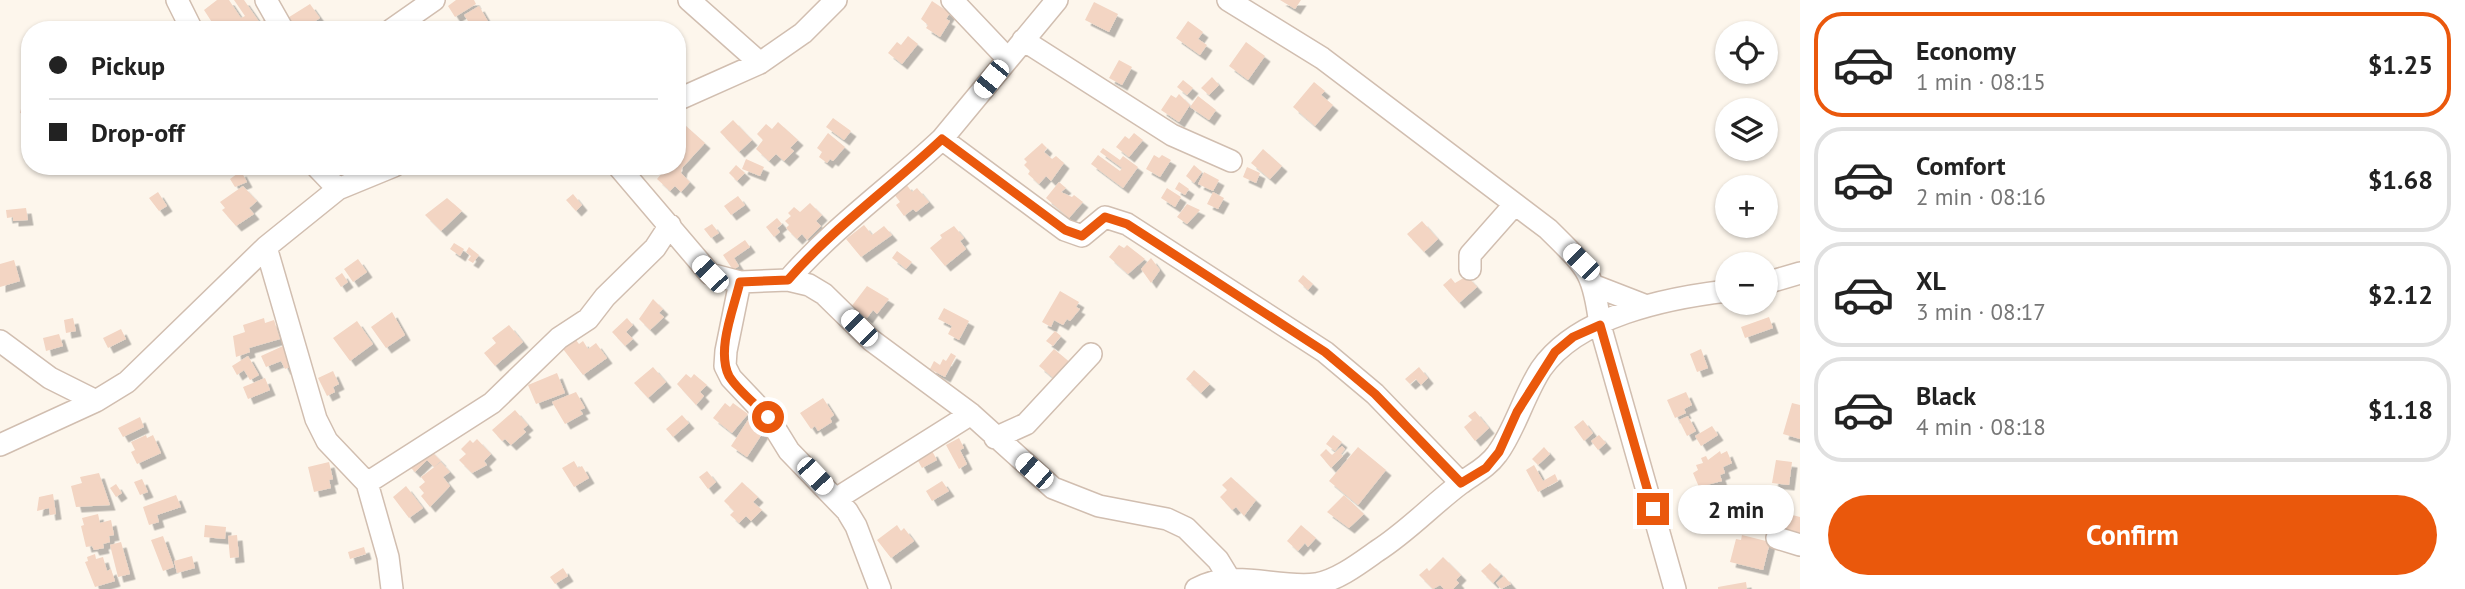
<!DOCTYPE html>
<meta charset="utf-8">
<style>
body{margin:0;font-family:"PT Sans",sans-serif;background:#f6f6f6;color:#222;height:100vh;display:flex;flex-direction:column;font-size:26px;white-space:nowrap}
*{box-sizing:border-box;margin:0}
p{font-size:23px;color:#767676}
.icon{flex:none;width:38px;height:38px;fill:none;stroke:currentColor;stroke-width:2;stroke-linecap:round;stroke-linejoin:round}
.map{position:relative;flex:1;overflow:hidden}
.sheet{display:flex;flex-direction:column;background:#fff;width:665px}
.sheet>*{flex:none}
.banner{position:absolute;left:21px;top:21px;width:665px;height:154px;border-radius:28px;box-shadow:0 2px 5px #0004;display:grid;align-content:center;height:154px;padding:0 28px;background:#fff}
.fabs{position:absolute;left:1715px;top:21px;display:grid;gap:14px}
.fabs a{display:grid;place-items:center;width:63px;height:63px;border-radius:50%;background:#fff;box-shadow:0 2px 5px #0004;font-size:35px}
.end{position:absolute;width:32px;height:32px;margin:-16px;border:9px solid #ea580c;background:#fff;box-shadow:0 0 0 4px #fff}
.from{border-radius:50%}
.bubble{position:absolute;height:49px;border-radius:24px;background:#fff;box-shadow:0 2px 5px #0004;font-size:23px;font-weight:800;line-height:49px;text-align:center}
.car{position:absolute;width:21px;height:42px;margin:-21px -10px;border-radius:9px;box-shadow:0 0 5px 2px #0007;background:linear-gradient(#fff 24%,#345 0 40%,#fff 0 76%,#345 0 86%,#fff 0)}
.banner b{display:flex;align-items:center;gap:24px;height:66px;font-size:26px}
.banner b+b{border-top:2px solid #e0e0e0}
.banner i{width:18px;height:18px;background:#222}
ul{padding:12px 0 0;list-style:none}
li{display:flex;align-items:center;gap:21px;height:105px;margin:0 14px 10px;padding:0 14px;border:4px solid #e0e0e0;border-radius:28px}
li div{flex:1}
li b{display:block;font-size:26px}
li em{font-style:normal;font-weight:800}
li.on{border-color:#ea580c}
li>.icon{width:63px;height:63px;stroke-width:1.5}
.primary-button{display:flex;gap:14px;margin-top:auto;padding:14px 28px}
.primary-button a{flex:1;height:80px;border-radius:42px;background:#ea580c;color:#fff;font-size:28px;font-weight:800;line-height:80px;text-align:center}
main{display:flex;flex:1;min-height:0}
.map>svg:first-child{display:block}
</style>
<main>
<div class="map">
<svg width="1800" height="589" viewBox="0 0 1800 589">
<defs>
<filter id="shadow"><feDropShadow dx="5.5" dy="5.5" stdDeviation="0" flood-color="#0004"/></filter>
</defs>
<rect width="100%" height="100%" fill="#fdf6ec"/>
<!-- building -->
<path fill="#f3d5c3" filter="url(#shadow)" d="M217,0H229L241,18L245,16L234,0H244L260,23L265,19L273,30H217L204,10Z
M456,0H474L476,4L455,17L448,6Z
M1280,0H1301L1295,9Z
M932,1L950,13L946,19L950,21L940,37L926,28L928,25L921,19Z
M1094,2L1118,14L1109,32L1085,20Z
M310,4L320,18L314,22L316,25L308,30H293L286,19Z
M479,6L493,30H467L472,27L464,15Z
M174,21L180,30H168L165,26Z
M1188,21L1203,32L1198,39L1207,45L1200,55L1176,38Z
M908,36L918,44L902,64L888,53L897,42L901,45Z
M1246,42L1265,56L1248,80L1229,66Z
M1119,60L1132,67L1122,85L1109,78Z
M1212,77L1219,85L1209,95L1201,88Z
M1183,80L1193,88L1187,95L1177,87Z
M1314,82L1325,91L1321,95L1333,105L1315,126L1293,107Z
M1179,94L1190,105L1179,122L1161,110L1171,95L1176,98Z
M1198,96L1216,110L1209,120L1190,107Z
M24,97L30,99L29,115L20,113Z
M677,118L705,143L682,168L681,173L690,182L681,192L675,186L670,191L657,179L668,166H677Z
M833,118L851,131L844,140L826,127Z
M733,120L752,140L739,152L720,132Z
M778,122L798,140L790,148L794,151L784,161L776,154L769,161L756,149L763,140L757,134L766,124L772,129Z
M828,133L845,147L833,161L830,159L827,163L819,157L822,152L817,148Z
M1134,133L1143,140L1129,157L1116,147L1125,136L1129,139Z
M1042,143L1047,148L1044,152L1052,159L1056,156L1064,163L1051,181L1046,176L1039,184L1028,174L1030,171L1024,165L1027,162L1024,159Z
M1103,148L1120,160L1123,156L1138,167L1123,188L1091,164L1098,155L1120,171L1122,168L1100,152Z
M1263,149L1282,166L1270,179L1251,163Z
M1154,155L1159,158L1162,155L1171,160L1160,177L1146,169Z
M746,159L764,167L760,176L742,169Z
M736,165L745,173L737,181L729,173Z
M1194,165L1202,172L1194,183L1186,176Z
M1247,167L1260,173L1256,183L1243,177Z
M241,171L247,182L235,187L230,179Z
M1204,172L1219,180L1213,191L1198,184Z
M1059,182L1066,188L1061,192L1072,197L1074,195L1083,202L1069,218L1046,198Z
M1179,182L1189,189L1185,195L1175,189Z
M906,184L912,192L917,188L929,202L916,212L913,209L904,216L896,205L900,202L894,194Z
M243,186L257,201L249,208L254,214L236,226L222,210L225,208L220,202Z
M1167,188L1181,197L1175,207L1161,198Z
M158,192L167,206L159,211L149,198Z
M1213,192L1224,198L1218,209L1207,204Z
M573,194L582,205L576,211L566,200Z
M738,196L745,205L731,215L724,206Z
M447,198L462,211L441,231L425,215Z
M810,203L822,215L816,221L821,226L807,240L802,234L797,239L786,228L789,225L785,221L791,216L788,213L794,207L800,212Z
M1187,204L1200,210L1187,224L1177,217Z
M26,208L28,220L13,221V217L7,218L6,210Z
M777,218L782,224L777,228L780,232L774,237L766,227Z
M1422,221L1438,239L1424,252L1407,234Z
M712,224L719,233L711,238L704,229Z
M864,225L872,235L884,226L892,235L861,257L846,239Z
M954,226L964,238L960,241L966,249L945,266L930,248L942,238L940,235Z
M745,240L750,247L734,258L739,266L733,270L723,255Z
M454,243L464,249L460,256L450,249Z
M1119,245L1124,248L1127,245L1145,259L1128,274L1109,257Z
M469,247L479,255L473,263L468,260L471,256L466,252Z
M897,251L912,262L906,269L892,258Z
M1151,258L1160,270L1151,283L1141,269Z
M358,259L367,272L353,282L344,269Z
M14,260L20,281L0,287V264Z
M342,273L348,282L341,287L335,278Z
M1303,275L1313,284L1308,290L1298,281Z
M1467,276L1477,287L1459,303L1443,285L1451,278L1455,283Z
M867,286L889,299L877,314L873,310L867,318L851,307Z
M1060,291L1079,302L1076,307L1080,309L1070,321L1067,319L1063,325L1054,320L1051,327L1042,322Z
M653,299L663,309L659,313L664,317L650,330L639,319Z
M944,308L969,321L959,340L948,334L952,326L938,319Z
M392,312L405,335L386,348L371,327Z
M1769,317L1773,328L1745,338L1741,327Z
M73,318L76,331L66,333L64,320Z
M264,318L265,323L274,320L280,339L249,348L250,352L236,357L233,336L245,332L243,325Z
M627,318L633,325L626,332L633,339L625,346L612,332Z
M357,321L373,344L350,361L333,338Z
M509,325L523,342L495,366L484,353L496,343L492,338Z
M121,329L126,339L108,348L103,338Z
M1055,331L1061,336L1053,346L1046,341Z
M59,334L63,346L46,351L43,338Z
M576,340L579,344L583,341L588,349L596,343L607,358L583,375L563,349Z
M283,346L292,366L285,369L281,361L266,367L261,356Z
M1054,349L1072,364L1057,381L1039,366Z
M1701,349L1708,368L1697,372L1690,354Z
M951,353L956,356L945,377L930,369L934,361L940,365L943,359L946,361Z
M248,356L259,375L250,380L244,370L237,375L232,366Z
M653,367L666,382L648,398L634,383Z
M1419,367L1428,378L1421,385L1416,379L1410,384L1405,379Z
M1194,370L1210,384L1201,393L1186,379Z
M333,371L339,384L333,387L335,392L327,396L318,378Z
M557,373L565,393L536,404L528,385Z
M686,374L691,378L694,374L707,385L700,392L704,396L696,405L677,384Z
M265,378L270,390L248,399L243,387Z
M576,392L585,408L580,410L583,414L565,424L552,402Z
M1686,392L1692,405L1684,409L1686,413L1675,418L1667,400Z
M823,398L834,415L830,418L832,422L818,431L815,426L811,429L800,413Z
M725,403L730,407L733,403L748,414L732,433L713,418Z
M1792,403L1800,405V439L1783,434Z
M515,410L528,425L523,429L526,432L511,445L505,439L502,441L492,430Z
M1475,411L1489,428L1475,441L1464,427L1472,420L1468,416Z
M752,414L768,425L747,457L731,446Z
M682,415L689,423L673,437L666,429Z
M1688,416L1696,431L1687,436L1679,420Z
M140,417L144,427L123,437L118,428Z
M1583,420L1593,433L1584,441L1574,427Z
M1712,426L1718,435L1701,446L1695,436Z
M146,435L147,438L153,435L161,453L137,464L131,452L135,450L131,442Z
M1333,435L1342,442L1335,451L1326,444Z
M1599,435L1606,443L1598,450L1591,441Z
M959,438L964,448L960,450L967,464L959,469L946,445Z
M477,439L491,454L484,461L487,465L472,473L459,460L466,454L461,449L470,440L473,443Z
M1342,446L1345,449L1341,454L1343,456L1331,468L1320,455L1326,449L1332,455Z
M427,447L441,461L434,467L427,460L415,472L408,465Z
M1358,447L1386,470L1358,505L1329,481Z
M1544,447L1550,454L1538,465L1532,459Z
M932,451L937,460L922,468L917,459Z
M1720,451L1721,454L1727,451L1732,463L1723,467L1725,473L1720,475L1722,481L1699,487L1693,473L1698,470L1696,465L1703,463L1701,458L1706,456L1708,460Z
M1776,460L1792,462L1789,485L1772,483Z
M574,461L578,468L582,466L589,478L574,487L562,468Z
M329,462L333,479L329,480L331,488L314,492L308,467Z
M441,462L450,472L443,477L450,486L430,507L421,496L424,493L419,487L425,482L421,477Z
M1534,465L1543,481L1555,474L1558,481L1538,492L1526,470Z
M707,471L716,482L708,489L699,477Z
M99,473L110,505L76,507L71,486L82,483L80,477Z
M1231,477L1256,500L1244,516L1236,507L1232,510L1220,497L1227,490L1222,485Z
M142,479L148,492L140,495L134,482Z
M942,481L949,491L932,501L926,491Z
M742,482L758,497L753,502L762,510L751,521L746,516L739,523L730,515L734,511L724,501Z
M116,484L122,493L116,497L110,488Z
M406,486L423,508L409,518L393,497Z
M1707,486L1726,494L1725,501L1730,502L1728,510L1723,509L1721,519L1698,516L1699,513L1695,512L1701,488L1706,489Z
M53,494L56,514L50,515L49,508L37,511L39,497Z
M176,495L181,507L157,515L159,522L149,525L143,507Z
M1344,495L1364,514L1349,528L1327,512Z
M1785,513L1800,517V535L1782,531Z
M98,514L100,523L111,520L114,535L109,536L110,542L103,544L104,548L94,550L92,546L86,547L81,526L84,525L82,518Z
M205,525L226,527L225,539L204,537Z
M897,525L901,531L904,528L914,541L891,558L877,540Z
M1301,525L1316,538L1308,547L1305,543L1298,551L1287,541Z
M237,535L239,557L230,558L228,536Z
M1742,535L1770,542L1763,570L1730,562L1736,539L1741,540Z
M163,536L174,567L163,571L151,540Z
M121,542L130,574L118,577L110,545Z
M364,547L366,554L350,559L348,552Z
M95,554L96,559L103,557L107,571L111,569L115,581L95,587L85,562L88,561L87,557Z
M192,556L195,568L177,573L174,561Z
M1443,557L1461,575L1456,580L1459,583L1453,589H1444L1440,585L1433,589L1419,575L1427,568L1429,571Z
M1490,563L1501,574L1493,583L1481,571Z
M563,568L568,576L555,584L550,577Z
M1504,576L1511,584L1501,589L1496,583Z
M1746,582L1747,589H1718V587Z"/>
<g fill="none" stroke-linecap="round" stroke-linejoin="round">
<!-- minor casing -->
<g stroke="#d1beb0" stroke-width="24">
<path id="minor" d="M177,0L192,30
M266,0L283,30
M689,0L760,63
M952,0L1008,59
M1057,0L942,139L1065,230L1082,236L1105,217L1127,224L1325,352L1375,394L1461,483
M1228,0L1322,58L1548,229C1587,268 1593,270 1600,325L1675,589
M391,30L434,0
M1023,40L1172,135L1231,161
M677,100L760,63L803,33L836,0
M316,166L338,189
M618,166L710,274L740,282L788,280L809,285L824,294L871,340L971,414L1053,488L1099,506L1167,519L1186,528L1218,560L1229,578
M266,247L316,419L327,441L367,483L388,557L392,589
M1470,269V255L1515,204
M788,280C834,227 891,187 942,139
M740,282L726,351L725,366L731,378L768,417L789,451L847,511L856,526L880,589
M1766,283L1800,273
M1595,286L1644,305
M0,341L50,378L96,401
M995,438L1026,424L1091,354
M0,445L96,401L127,382L266,247L338,189L394,166
M367,483L492,403L559,338L588,319L605,297L655,248L670,225
M836,499L971,414
M1777,538L1800,545
M1196,589C1234,568 1276,589 1316,584C1338,580 1360,563 1377,551C1407,532 1432,505 1460,484C1473,474 1487,468 1497,454C1514,432 1524,395 1541,369C1578,316 1667,298 1727,291"/>
</g>
<!-- minor -->
<use href="#minor" stroke="#fff" stroke-width="21"/>
</g>
<g fill="none" stroke-linecap="round" stroke-linejoin="round">
<!-- route -->
<path stroke="#ea580c" stroke-width="9" d="M768,417C756,404 738,391 729,376C716,350 734,308 740,282L788,280C834,227 891,187 942,139L1065,230L1082,236L1105,217L1127,224L1325,352L1375,394L1461,483L1486,468L1499,452L1517,412L1555,352L1573,337L1600,325L1653,509"/>
</g>
</svg>
<div class="fabs">
<a><svg class="icon" aria-label="locate" viewBox="0 0 24 24"><circle cx="12" cy="12" r="6"/><path d="M12 2v4M12 18v4M2 12h4M18 12h4"/></svg></a>
<a><svg class="icon" aria-label="layers" viewBox="0 0 24 24"><path d="M12 4l9 5-9 5-9-5zM3 14l9 5 9-5"/></svg></a>
<a>+</a>
<a>−</a>
</div>
<i class="end from" style="left:768px;top:417px"></i>
<i class="end" style="left:1653px;top:509px"></i>
<div class="bubble" style="left:1678px;top:485px;width:116px">2 min</div>
<i class="car" style="left:991px;top:79px;rotate:219deg"></i>
<i class="car" style="left:1581px;top:262px;rotate:315deg"></i>
<i class="car" style="left:710px;top:274px;rotate:316deg"></i>
<i class="car" style="left:859px;top:328px;rotate:315deg"></i>
<i class="car" style="left:1034px;top:471px;rotate:311deg"></i>
<i class="car" style="left:815px;top:476px;rotate:137deg"></i>
<div class="banner">
<b><i class="from"></i>Pickup</b>
<b><i></i>Drop-off</b>
</div>
</div>
<section class="sheet">
<ul>
<li class="on"><svg class="icon" aria-label="car" viewBox="0 0 24 24"><path d="M5 17H2v-5l4-1 3-4h7l3 4 3 1v5h-3M9 17h6M6 11h13"/><circle cx="7" cy="17" r="2"/><circle cx="17" cy="17" r="2"/></svg><div><b>Economy</b><p>1 min · 08:15</p></div><em>$1.25</em></li>
<li><svg class="icon" aria-label="car" viewBox="0 0 24 24"><path d="M5 17H2v-5l4-1 3-4h7l3 4 3 1v5h-3M9 17h6M6 11h13"/><circle cx="7" cy="17" r="2"/><circle cx="17" cy="17" r="2"/></svg><div><b>Comfort</b><p>2 min · 08:16</p></div><em>$1.68</em></li>
<li><svg class="icon" aria-label="car" viewBox="0 0 24 24"><path d="M5 17H2v-5l4-1 3-4h7l3 4 3 1v5h-3M9 17h6M6 11h13"/><circle cx="7" cy="17" r="2"/><circle cx="17" cy="17" r="2"/></svg><div><b>XL</b><p>3 min · 08:17</p></div><em>$2.12</em></li>
<li><svg class="icon" aria-label="car" viewBox="0 0 24 24"><path d="M5 17H2v-5l4-1 3-4h7l3 4 3 1v5h-3M9 17h6M6 11h13"/><circle cx="7" cy="17" r="2"/><circle cx="17" cy="17" r="2"/></svg><div><b>Black</b><p>4 min · 08:18</p></div><em>$1.18</em></li>
</ul>
<div class="primary-button"><a>Confirm</a></div>
</section>
</main>
